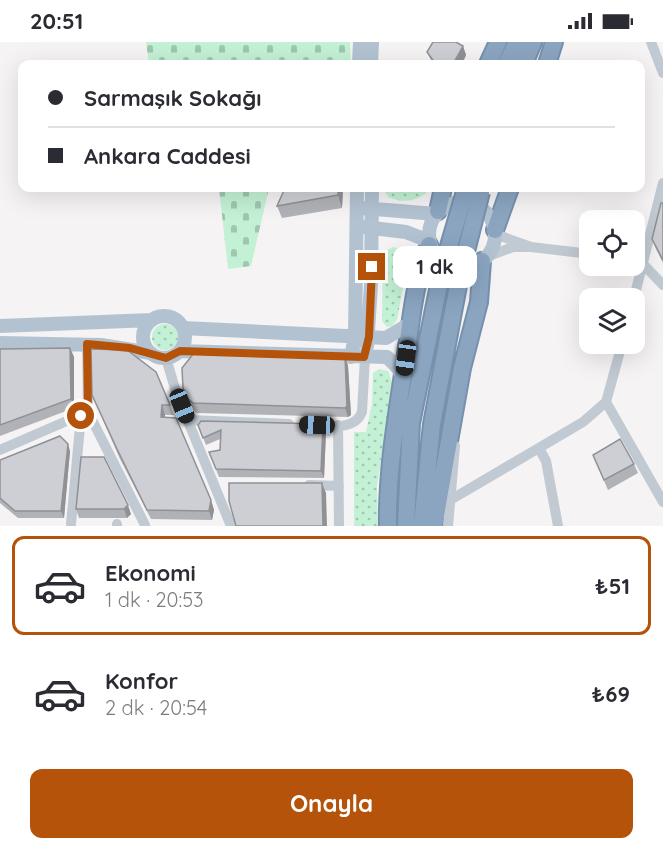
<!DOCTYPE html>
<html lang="tr">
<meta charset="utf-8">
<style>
body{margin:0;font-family:Quicksand,sans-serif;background:#f7f7f7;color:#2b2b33;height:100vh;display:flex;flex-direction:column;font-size:22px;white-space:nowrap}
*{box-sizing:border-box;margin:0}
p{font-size:20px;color:#7c7c81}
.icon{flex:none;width:33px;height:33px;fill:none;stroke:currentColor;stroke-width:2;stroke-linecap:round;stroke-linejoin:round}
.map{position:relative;height:484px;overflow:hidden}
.sheet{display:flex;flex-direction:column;background:#fff;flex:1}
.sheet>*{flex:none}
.banner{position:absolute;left:18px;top:18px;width:627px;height:132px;border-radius:12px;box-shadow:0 6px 24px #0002;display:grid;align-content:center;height:132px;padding:0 30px;background:#fff}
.tools{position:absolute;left:579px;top:168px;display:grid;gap:12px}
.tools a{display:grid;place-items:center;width:66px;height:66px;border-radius:12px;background:#fff;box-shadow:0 6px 24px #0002;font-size:30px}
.end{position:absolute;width:27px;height:27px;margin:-14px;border:8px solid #b45309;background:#fff;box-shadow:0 0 0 3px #fff}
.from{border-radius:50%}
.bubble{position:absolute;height:42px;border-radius:12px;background:#fff;box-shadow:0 6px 24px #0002;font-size:20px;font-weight:700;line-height:42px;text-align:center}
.car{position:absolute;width:18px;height:36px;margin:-18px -9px;border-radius:8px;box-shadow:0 0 4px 2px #0007;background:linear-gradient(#222 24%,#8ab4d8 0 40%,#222 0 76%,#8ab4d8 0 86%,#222 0)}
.banner b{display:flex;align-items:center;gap:21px;height:57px;font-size:22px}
.banner b+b{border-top:2px solid #e1e1e2}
.banner i{width:15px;height:15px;background:#2b2b33}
ul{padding:10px 0 0;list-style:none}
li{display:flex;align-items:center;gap:18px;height:99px;margin:0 12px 9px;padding:0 18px;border:3px solid transparent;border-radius:12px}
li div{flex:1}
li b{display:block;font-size:22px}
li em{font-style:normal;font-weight:700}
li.on{border-color:#b45309}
li>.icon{width:54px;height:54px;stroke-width:1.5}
.primary-button{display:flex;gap:12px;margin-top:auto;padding:12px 30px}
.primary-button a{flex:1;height:69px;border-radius:12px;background:#b45309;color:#fff;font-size:24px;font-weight:700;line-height:69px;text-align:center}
.status{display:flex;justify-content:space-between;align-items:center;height:42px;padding:0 30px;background:#fff;direction:ltr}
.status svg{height:16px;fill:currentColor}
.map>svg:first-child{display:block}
</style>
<div class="status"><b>20:51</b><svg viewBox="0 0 49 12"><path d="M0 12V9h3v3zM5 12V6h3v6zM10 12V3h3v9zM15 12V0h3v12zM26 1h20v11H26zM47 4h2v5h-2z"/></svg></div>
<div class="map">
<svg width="663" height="484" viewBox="0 0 663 484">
<defs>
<pattern id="grass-dots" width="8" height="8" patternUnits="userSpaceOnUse" patternTransform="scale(1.5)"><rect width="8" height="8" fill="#c3f1d5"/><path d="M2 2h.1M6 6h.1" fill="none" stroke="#a0c6b0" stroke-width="1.8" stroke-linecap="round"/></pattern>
<pattern id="cemetery-stones" width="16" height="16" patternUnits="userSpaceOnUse" patternTransform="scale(1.5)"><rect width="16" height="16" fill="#c3f1d5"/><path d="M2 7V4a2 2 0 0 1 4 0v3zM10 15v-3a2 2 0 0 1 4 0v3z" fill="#a0c6b0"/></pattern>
</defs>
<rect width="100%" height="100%" fill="#f5f3f3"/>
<!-- grass -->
<path fill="url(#grass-dots)" d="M383,146H431C420,159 404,162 388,155Z
M394,205L406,210L408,219L397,278L392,284L387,285L382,279L383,215L387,208Z
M152 295a13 13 0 1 1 26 0a13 13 0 1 1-26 0Z
M379,327L388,329L393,342L377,444L378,484H354V390H366L372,362L373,331Z"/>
<!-- cemetery -->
<path fill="url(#cemetery-stones)" d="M146,0H350L351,22H149Z
M219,146H269L251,224L228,227Z"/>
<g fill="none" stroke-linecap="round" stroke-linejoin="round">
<!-- highway casing -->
<g stroke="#7690ad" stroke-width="20">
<path id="highway" d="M488,22L498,0
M506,22L517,0
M524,22L533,0
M547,22L554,0
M438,169L443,146
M495,188L510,146
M388,484C387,428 397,374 405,319C411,280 414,240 429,203
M406,484L411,381L442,228
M422,484L432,382L460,233
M434,484L462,326L479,260L482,219"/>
</g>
<!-- minor -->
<path stroke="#c1cad2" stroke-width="10" d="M651,0L663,31
M531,205L590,212
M486,215L513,205H531L495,192
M634,218L643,222L663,243
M634,256L663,141
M87,302L88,370L145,483
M166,316L176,350L231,484
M606,360L663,460
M188,378L289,382
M311,382C328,383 354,390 362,370L365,315
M338,383L339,484
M0,408L85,371
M540,408L546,419L558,484
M309,443L339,444
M452,457L583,380L606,360L622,302
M71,482L81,374
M117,482V484
M448,484L455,404"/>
<!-- major -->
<path stroke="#b3c2d1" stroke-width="14" d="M359,22L360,0
M371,22L372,0
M429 193a33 33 0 1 1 66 0a33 33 0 1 1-66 0Z
M363,166L436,172
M364,185L406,190L429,199
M143 295a21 21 0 1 1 42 0a21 21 0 1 1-42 0Z
M0,284L152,278
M183,286L386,296L411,281
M0,301L101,303L151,311
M367,304L371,243L372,146
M180,309L387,315L397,325L403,335
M351,315L355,294L357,146"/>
<!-- highway -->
<use href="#highway" stroke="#8ba5c1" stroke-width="16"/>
<!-- highway-bridge casing -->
<g stroke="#7690ad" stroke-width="20" stroke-linecap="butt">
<path id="highway-bridge" d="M442,228L466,146
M460,233L481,150"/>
</g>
<!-- highway-bridge -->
<use href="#highway-bridge" stroke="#8ba5c1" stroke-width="16"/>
</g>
<!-- wall -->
<path fill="#b0b2b7" d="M463,4L466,13L462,22H433L427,10Z
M343,146L342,166L282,176L277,164Z
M663,161V221L656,207L652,197Z
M70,306L74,315V366L0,394V307Z
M345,314L348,324L351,373L348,375L197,371L191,366L183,346Z
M92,353L170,363L174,373H165V375L211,458L214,468L212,478L151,477L120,417Z
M198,383L326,390L324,436L219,435L209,410L220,408V397L206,403Z
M70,409L64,476H18L0,461V418Z
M593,413L634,422L638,431L608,448Z
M81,415L131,472L127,476H79L76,467Z"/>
<!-- shaded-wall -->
<path fill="#909195" d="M463,4L466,13L462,22H453Z
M338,146H343L342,166L338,153Z
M70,306L74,315V366L71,357Z
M345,314L348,324L351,373L348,375L345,366Z
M162,363L165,373V385L161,375Z
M323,382L326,390L324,436L321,429Z
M68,402L70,409L64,476L61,469Z
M322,441L326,451L327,484H323Z
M211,458L214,468L212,478L209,469Z
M128,463L131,472L127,476L124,467Z"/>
<!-- building -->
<path fill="#cdcfd5" stroke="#909195" stroke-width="1.5" d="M433,0H456L463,4L453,22H438L435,21L427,10Z
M285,146H338V153L277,164Z
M661,161H663V218L652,197Z
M70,306L71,357L0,383V307Z
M91,307L127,308L156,330L170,363H162L161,375L176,376L211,458L209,469L147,468L117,407L92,353Z
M194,311L345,314L347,364L345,366L193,361L187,356L183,346L182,326Z
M201,379L323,382L321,429L216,427L209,410L220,408L221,388L203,396L198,383Z
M60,394L68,402L61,469H15L0,456V418Z
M620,397L634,422L604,438L593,413Z
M81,415H104L128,463L124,467H76Z
M229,441H322L323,484H236L229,459Z"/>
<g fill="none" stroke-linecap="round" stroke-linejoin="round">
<!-- route -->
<path stroke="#b45309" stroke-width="8" d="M81,374L88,370L87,302L130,306L166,316L180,309L364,315L369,295L372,225"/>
</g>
</svg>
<div class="tools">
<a><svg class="icon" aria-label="locate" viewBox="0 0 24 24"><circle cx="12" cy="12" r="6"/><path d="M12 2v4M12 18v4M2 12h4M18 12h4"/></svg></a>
<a><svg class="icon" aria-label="layers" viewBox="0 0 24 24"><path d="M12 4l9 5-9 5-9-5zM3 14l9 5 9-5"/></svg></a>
</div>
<i class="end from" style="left:81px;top:374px"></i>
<i class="end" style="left:372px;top:225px"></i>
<div class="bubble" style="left:393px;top:204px;width:84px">1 dk</div>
<i class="car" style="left:406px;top:316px;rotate:188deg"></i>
<i class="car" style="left:182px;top:364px;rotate:158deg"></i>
<i class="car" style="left:317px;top:383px;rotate:272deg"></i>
<div class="banner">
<b><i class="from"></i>Sarmaşık Sokağı</b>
<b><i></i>Ankara Caddesi</b>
</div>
</div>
<section class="sheet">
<ul>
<li class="on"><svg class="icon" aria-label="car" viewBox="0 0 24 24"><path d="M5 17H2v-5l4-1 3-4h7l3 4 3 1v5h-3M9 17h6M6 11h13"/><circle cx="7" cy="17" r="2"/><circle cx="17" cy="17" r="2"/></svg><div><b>Ekonomi</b><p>1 dk · 20:53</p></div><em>₺51</em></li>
<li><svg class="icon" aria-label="car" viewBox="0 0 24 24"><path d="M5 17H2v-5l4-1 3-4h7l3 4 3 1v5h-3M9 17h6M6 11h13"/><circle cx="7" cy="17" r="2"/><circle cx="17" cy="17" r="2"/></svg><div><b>Konfor</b><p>2 dk · 20:54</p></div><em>₺69</em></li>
</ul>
<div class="primary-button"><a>Onayla</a></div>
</section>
